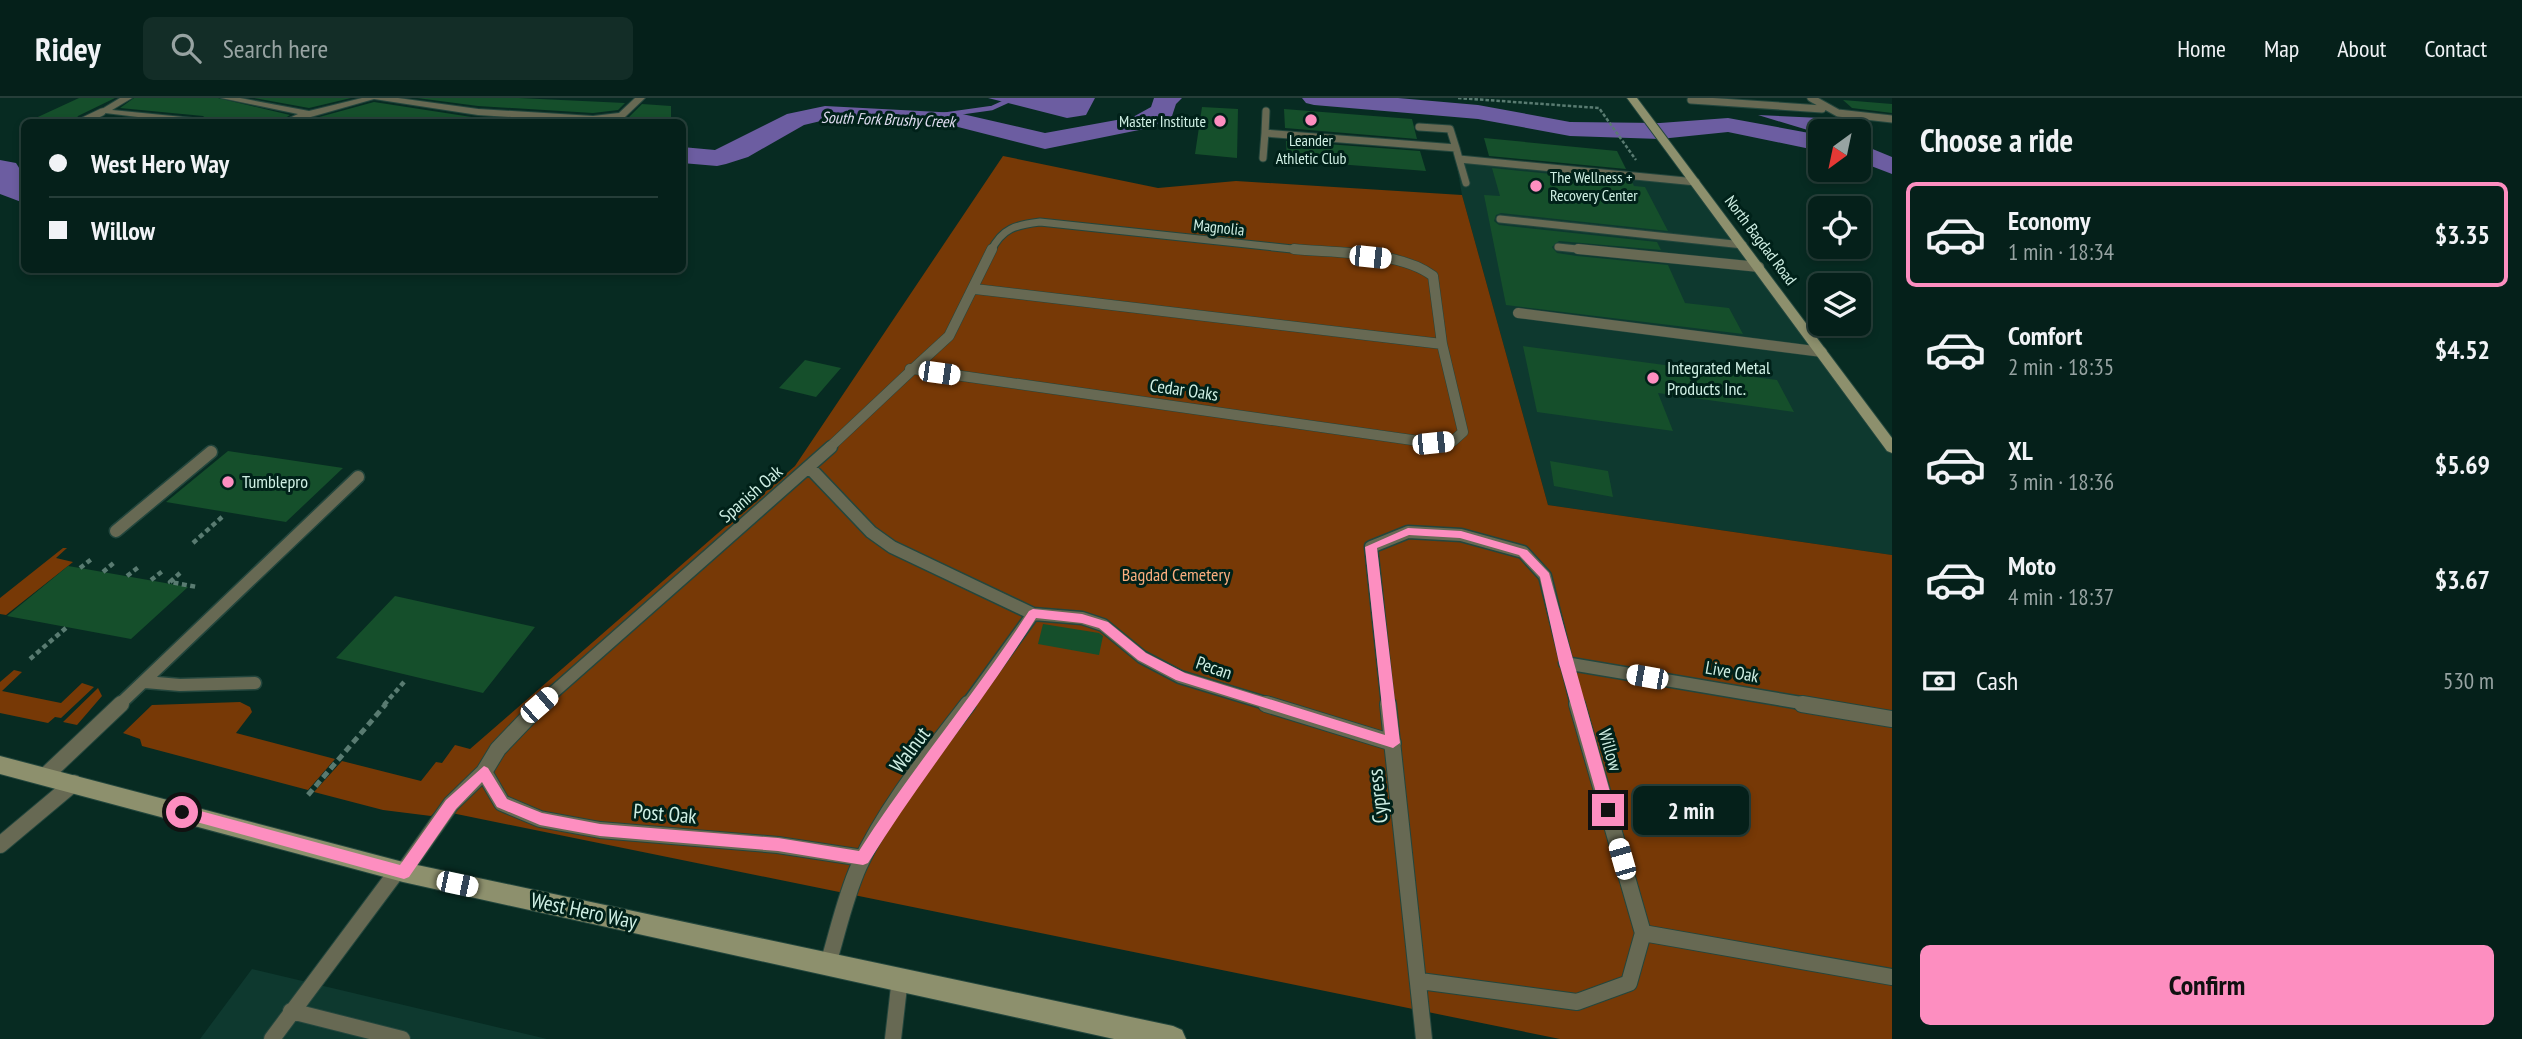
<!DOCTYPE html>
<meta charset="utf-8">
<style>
body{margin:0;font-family:"PT Sans Narrow",sans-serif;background:#132d27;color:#f1f3f6;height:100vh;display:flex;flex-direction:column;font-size:26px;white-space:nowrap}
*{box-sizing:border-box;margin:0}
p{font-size:23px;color:#97a3a2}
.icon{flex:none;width:38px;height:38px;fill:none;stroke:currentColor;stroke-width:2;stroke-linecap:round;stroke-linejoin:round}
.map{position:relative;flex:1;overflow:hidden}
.drawer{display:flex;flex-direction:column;background:#05201a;width:630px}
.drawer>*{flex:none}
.top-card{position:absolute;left:21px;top:21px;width:665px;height:154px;border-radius:10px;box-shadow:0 4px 10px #0003,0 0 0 2px #263e39;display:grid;align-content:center;height:154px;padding:0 28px;background:#05201a}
.needle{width:46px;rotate:213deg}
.fabs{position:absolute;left:1808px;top:21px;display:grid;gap:14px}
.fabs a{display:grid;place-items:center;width:63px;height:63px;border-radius:10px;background:#05201a;box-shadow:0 4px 10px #0003,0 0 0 2px #263e39;font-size:35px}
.end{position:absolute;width:32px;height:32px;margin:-16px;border:9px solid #fd8ec0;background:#111;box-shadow:0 0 0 4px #111}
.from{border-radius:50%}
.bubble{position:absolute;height:49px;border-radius:10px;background:#05201a;box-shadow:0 4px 10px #0003,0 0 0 2px #263e39;font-size:23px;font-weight:700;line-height:49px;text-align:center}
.car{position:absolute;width:21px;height:42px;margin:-21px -10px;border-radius:9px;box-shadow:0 0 5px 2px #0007;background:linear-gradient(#fff 24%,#345 0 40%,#fff 0 76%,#345 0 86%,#fff 0)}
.top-card b{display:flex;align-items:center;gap:24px;height:66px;font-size:26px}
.top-card b+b{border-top:2px solid #263e39}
.top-card i{width:18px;height:18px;background:#f1f3f6}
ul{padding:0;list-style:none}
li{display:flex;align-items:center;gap:21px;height:105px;margin:0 14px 10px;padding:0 14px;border:4px solid transparent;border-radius:10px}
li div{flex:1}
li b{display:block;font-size:26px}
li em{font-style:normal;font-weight:700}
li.active{border-color:#fd8ec0}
li>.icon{width:63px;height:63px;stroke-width:1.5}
h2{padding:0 28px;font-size:32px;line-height:84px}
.pay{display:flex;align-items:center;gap:18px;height:77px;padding:0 28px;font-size:26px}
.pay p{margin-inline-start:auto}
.cta{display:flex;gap:14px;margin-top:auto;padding:14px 28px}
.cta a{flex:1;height:80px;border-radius:10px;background:#fd8ec0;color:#111;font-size:28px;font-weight:700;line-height:80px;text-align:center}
header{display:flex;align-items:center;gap:42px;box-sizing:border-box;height:98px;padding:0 35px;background:#05201a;border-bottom:2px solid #263e39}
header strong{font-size:33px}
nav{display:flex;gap:38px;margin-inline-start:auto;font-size:24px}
.search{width:490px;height:63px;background:#132d27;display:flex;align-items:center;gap:18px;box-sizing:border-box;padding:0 24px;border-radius:10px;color:#97a3a2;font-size:26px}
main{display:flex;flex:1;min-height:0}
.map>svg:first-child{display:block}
</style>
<header>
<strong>Ridey</strong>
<div class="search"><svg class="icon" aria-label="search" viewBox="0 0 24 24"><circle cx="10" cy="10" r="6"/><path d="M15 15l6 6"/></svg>Search here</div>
<nav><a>Home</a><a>Map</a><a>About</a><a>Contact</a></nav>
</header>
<main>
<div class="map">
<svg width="1892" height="941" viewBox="0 0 1892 941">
<rect width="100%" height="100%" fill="#072b22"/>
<!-- built -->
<path fill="#0e392f" d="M1456,64L1697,86L1892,351V457L1548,407L1462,97Z
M252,871L547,941H200Z"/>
<!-- green -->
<path fill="#773906" d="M1003,58L1158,90L1236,83L1462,97L1548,407L1892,457V941H1560L437,712L431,718L383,712L314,694L342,663L421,683L436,664L442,665L455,647L470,651L795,368Z
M63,450H67L56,460L73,464L6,517L0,516V500Z
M14,572L22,574L2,593L61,605L82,585L94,589L61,620L55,619L48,625L0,615V584Z
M98,590L102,598L77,627L63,624Z
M240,604L250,609L252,614L236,635L335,661L308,692L142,648L140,641L123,635L152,607Z"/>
<!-- water -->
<path fill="#6c5da1" d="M988,0H1095L1086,17L1067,20Z
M1758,17L1842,21L1855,24L1870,37H1859L1858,33H1811Z"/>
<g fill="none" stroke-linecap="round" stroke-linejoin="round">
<!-- stream -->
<path stroke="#6c5da1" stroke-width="4.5" d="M928,19L992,10L1014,0"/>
<!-- river -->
<path fill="#6c5da1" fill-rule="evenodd" d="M1154,0H1182L1176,6L1172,18L1149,30L1045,51L958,29L871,22H825L804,27L748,59L726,66L717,68L682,65V49L715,52L787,16L825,8L958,15L1045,35L1133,19L1151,9Z
M1302,0H1398L1478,7L1570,24L1660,25L1728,20L1820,37V53L1728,34L1660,41L1570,38L1478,21L1314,7L1306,5Z
M1858,45L1892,59V76L1858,63Z
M0,62L16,65C26,79 24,90 24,105L0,96Z"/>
</g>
<!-- building -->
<path fill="#154f2b" d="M79,0H115L78,18L75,24H27Z
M134,0H218L290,17L279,24H210L203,18L120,10Z
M254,0H351L309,10Z
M417,0H519L625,5L618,12L593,15L478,8Z
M1843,2L1892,6V15L1852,10Z
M374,4L478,20L558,24H301Z
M642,6L671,8V24H607L627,21Z
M1202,9L1238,11L1237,60L1195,56Z
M1284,11L1412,21L1417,41L1285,30Z
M1484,40L1617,53L1626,71L1489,58Z
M1286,43L1420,53L1426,73L1287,62Z
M1492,70L1632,84L1634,88L1645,89L1668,133L1501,115L1496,117L1494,123L1499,127L1657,144L1661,152L1559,143L1552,149L1557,155L1577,158L1668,167L1685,205L1729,210L1743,236L1506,207L1484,97L1500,98Z
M1523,248L1777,282L1794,314L1658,295L1673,333L1537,314Z
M805,262L841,270L816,299L779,290Z
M228,353L343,370L286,424L166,404Z
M1550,363L1608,373L1613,399L1554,388Z
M68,468L80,470L188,489L131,541L7,518Z
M395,498L535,529L483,595L336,560Z
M1043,526L1099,535L1103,538L1099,557L1038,546Z"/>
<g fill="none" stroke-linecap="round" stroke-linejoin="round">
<!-- lane-far3 casing -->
<g stroke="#23463d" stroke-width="9">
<path id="lane-far3" d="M1811,0L1838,15L1892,21
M1691,2L1822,11
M1266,13L1265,35L1456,50L1459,61L1696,84
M81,24L102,14
M1419,29L1450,31L1456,50
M1263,60L1265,35
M1459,61L1466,85
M1500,121L1743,147
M1558,149L1596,153
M991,153C1002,130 1016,127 1040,124L1311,153"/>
</g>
<!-- lane-far2 casing -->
<g stroke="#23463d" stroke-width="11">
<path id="lane-far2" d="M1578,151L1759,169
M975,191L1442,246
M1518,215L1822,254
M910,271H913
M913,271L1433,345L1453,343L1463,334L1442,246L1433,178C1400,153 1335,155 1294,151
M913,271L949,238L992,151
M829,350L913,271"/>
</g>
<!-- lane-far1 casing -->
<g stroke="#23463d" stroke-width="15">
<path id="lane-far1" d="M809,369L871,434L892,449L1033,516L1082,520L1103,527L1142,559L1180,579L1272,607
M116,433L211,354
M1565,565L1813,607
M145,584L180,587L255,585
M119,607L358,379
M539,607L831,349
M967,607L1033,516
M1388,607L1371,449L1408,434L1461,437L1523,454L1545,478L1577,607"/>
</g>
<!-- lane casing -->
<g stroke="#23463d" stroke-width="18">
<path id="lane" d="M1266,606L1393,645
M1388,606L1424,941
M1577,606L1643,835
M1802,606L1892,621
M484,674L502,705L540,721L600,732L778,747L863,760
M46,677L121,606
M0,747L74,685
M403,774L451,706L484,674L498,651L541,606
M1643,835L1892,879
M828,866C838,833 845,799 859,768C886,709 929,657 968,606
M1420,883L1577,904L1629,885L1643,835
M291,913L402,941
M272,941L398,772
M893,941L900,880"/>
</g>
<!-- street casing -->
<g stroke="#23463d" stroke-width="2">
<path id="street" d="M120,0H132L112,12L203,21L208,24H179L97,14Z
M221,0H240L309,13L362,0H398L478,11L593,18L619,15L635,0H645L625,19L593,24L478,17L374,1L293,24H281L298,16Z"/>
</g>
<!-- secondary casing -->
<g stroke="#23463d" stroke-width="2">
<path id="secondary" d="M1627,0H1637L1892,340V355L1887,353Z
M0,658L403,764L1173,928L1182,932L1186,941H1114L403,784L0,676Z"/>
</g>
<!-- path-far2 -->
<path stroke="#597b71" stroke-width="2.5" stroke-dasharray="3.5 2" stroke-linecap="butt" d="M1458,0L1599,10L1636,62"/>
<!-- path-far1 -->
<path stroke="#597b71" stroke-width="4.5" stroke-dasharray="5 3.5" stroke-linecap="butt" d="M193,445L222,419
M80,470L93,460
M103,474L116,463
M180,475L170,484L197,489
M127,478L140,468
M151,482L164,472
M30,561L67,529
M384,607L404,584"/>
<!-- path -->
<path stroke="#597b71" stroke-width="5" stroke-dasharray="7 4.5" stroke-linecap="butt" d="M308,697L386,606"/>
<!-- lane-far3 -->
<use href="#lane-far3" stroke="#676953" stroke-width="7"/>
<!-- lane-far2 -->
<use href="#lane-far2" stroke="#676953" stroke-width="10"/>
<!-- lane-far1 -->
<use href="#lane-far1" stroke="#676953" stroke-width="12"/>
<!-- lane -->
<use href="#lane" stroke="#676953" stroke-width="16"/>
<!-- street -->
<use href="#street" fill="#676953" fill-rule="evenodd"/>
<!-- secondary -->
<use href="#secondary" fill="#8d906d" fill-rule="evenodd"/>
</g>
<!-- route -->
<path fill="#fd8ec0" d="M1408,430L1461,433L1527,452L1549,475L1615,712L1613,717L1608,718L1601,712L1559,565L1540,479L1519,457L1460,440L1409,437L1377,450L1400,645L1393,650L1176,582L1138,562L1099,530L1082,525L1036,520C983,604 921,680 868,765L863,767L778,753L600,738L540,727L497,709L482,684L456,711L409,779L404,781L182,720L175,714L182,708L400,767L446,702L484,668L488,670L507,701L542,715L600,726L778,740L859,753C912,670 976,595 1029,513L1033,511L1082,516L1108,524L1146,555L1185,575L1385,637L1365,449Z"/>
<!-- markers -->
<g fill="#fd8ec0" stroke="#002119" stroke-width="2.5">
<circle cx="1311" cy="22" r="7"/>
<circle cx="1220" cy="23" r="7"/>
<circle cx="1536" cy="88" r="7"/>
<circle cx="1653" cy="280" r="7"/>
<circle cx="228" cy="384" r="7"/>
</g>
<g text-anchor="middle" stroke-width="6" stroke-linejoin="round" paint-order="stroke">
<!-- far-water labels -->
<g font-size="16" font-style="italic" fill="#e0ddf2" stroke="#002119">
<text transform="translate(888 21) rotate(2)" y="6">South Fork Brushy Creek</text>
</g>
<!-- far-poi labels -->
<g font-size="16" fill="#cfefe4" stroke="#002119" text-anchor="end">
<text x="1206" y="29">Master Institute</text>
<text x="1311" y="48" text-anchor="middle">Leander<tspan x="1311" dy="18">Athletic Club</tspan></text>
<text x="1550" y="85" text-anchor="start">The Wellness +<tspan x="1550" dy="18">Recovery Center</tspan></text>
</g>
<!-- far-street labels -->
<g font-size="16" fill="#cfefe4" stroke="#002119">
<text transform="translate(1219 129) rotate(6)" y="6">Magnolia</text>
<text transform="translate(1761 142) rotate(53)" y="6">North Bagdad Road</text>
</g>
<!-- poi labels -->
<g font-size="18" fill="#cfefe4" stroke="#002119" text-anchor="start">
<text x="1667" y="276">Integrated Metal<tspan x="1667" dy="21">Products Inc.</tspan></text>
<text x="242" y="390">Tumblepro</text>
</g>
<!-- street labels -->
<g font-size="18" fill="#cfefe4" stroke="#002119">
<text transform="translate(1184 292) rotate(8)" y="6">Cedar Oaks</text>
<text transform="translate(751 396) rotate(-41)" y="6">Spanish Oak</text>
<text transform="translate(1214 570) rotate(19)" y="6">Pecan</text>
<text transform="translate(1732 574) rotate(10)" y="6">Live Oak</text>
<text transform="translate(1610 652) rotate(74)" y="6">Willow</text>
</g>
<!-- park labels -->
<g font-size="18" fill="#fbae7f" stroke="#002119">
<text x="1176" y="483">Bagdad Cemetery</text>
</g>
<!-- near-street labels -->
<g font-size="21" fill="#cfefe4" stroke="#002119">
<text transform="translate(910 652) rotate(-53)" y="7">Walnut</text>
<text transform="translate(1378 698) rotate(-96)" y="7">Cypress</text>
<text transform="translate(665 716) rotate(5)" y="7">Post Oak</text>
<text transform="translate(584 813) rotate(12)" y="7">West Hero Way</text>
</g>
</g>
</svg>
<div class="fabs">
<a><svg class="needle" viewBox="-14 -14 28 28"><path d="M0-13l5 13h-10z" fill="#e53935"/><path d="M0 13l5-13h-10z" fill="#97a3a2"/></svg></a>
<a><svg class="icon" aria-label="locate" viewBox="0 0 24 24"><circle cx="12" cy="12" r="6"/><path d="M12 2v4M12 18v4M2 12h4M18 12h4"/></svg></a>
<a><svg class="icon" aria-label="layers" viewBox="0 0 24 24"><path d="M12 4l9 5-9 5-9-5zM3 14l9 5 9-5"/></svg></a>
</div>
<i class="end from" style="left:182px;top:714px"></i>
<i class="end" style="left:1608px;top:712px"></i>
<div class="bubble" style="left:1633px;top:688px;width:116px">2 min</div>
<i class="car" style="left:1370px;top:159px;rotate:96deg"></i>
<i class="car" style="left:939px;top:275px;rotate:98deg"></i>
<i class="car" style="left:1433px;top:345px;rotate:84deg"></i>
<i class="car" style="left:1647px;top:579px;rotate:280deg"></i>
<i class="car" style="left:539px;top:607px;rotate:49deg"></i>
<i class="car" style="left:1622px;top:761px;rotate:344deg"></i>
<i class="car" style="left:457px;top:786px;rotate:102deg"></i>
<div class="top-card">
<b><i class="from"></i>West Hero Way</b>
<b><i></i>Willow</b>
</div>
</div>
<section class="drawer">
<h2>Choose a ride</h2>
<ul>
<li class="active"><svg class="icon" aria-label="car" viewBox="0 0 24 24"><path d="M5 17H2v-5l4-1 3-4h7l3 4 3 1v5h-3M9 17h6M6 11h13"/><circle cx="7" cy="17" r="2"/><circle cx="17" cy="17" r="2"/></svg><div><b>Economy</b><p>1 min · 18:34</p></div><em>$3.35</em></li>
<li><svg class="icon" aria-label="car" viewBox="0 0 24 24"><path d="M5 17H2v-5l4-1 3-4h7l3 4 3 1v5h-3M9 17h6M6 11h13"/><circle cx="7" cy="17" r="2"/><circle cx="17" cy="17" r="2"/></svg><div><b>Comfort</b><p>2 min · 18:35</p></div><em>$4.52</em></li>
<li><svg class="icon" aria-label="car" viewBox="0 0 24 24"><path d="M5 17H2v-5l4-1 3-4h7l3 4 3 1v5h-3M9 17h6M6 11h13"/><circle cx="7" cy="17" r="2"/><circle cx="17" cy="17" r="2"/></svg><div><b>XL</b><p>3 min · 18:36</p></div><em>$5.69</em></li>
<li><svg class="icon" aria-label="car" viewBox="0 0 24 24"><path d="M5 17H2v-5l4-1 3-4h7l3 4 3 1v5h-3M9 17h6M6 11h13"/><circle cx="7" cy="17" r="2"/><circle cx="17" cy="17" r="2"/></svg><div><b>Moto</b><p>4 min · 18:37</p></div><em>$3.67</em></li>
</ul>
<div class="pay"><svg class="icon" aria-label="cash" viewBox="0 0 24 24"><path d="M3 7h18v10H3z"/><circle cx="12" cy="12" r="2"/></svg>Cash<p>530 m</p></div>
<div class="cta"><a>Confirm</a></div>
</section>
</main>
